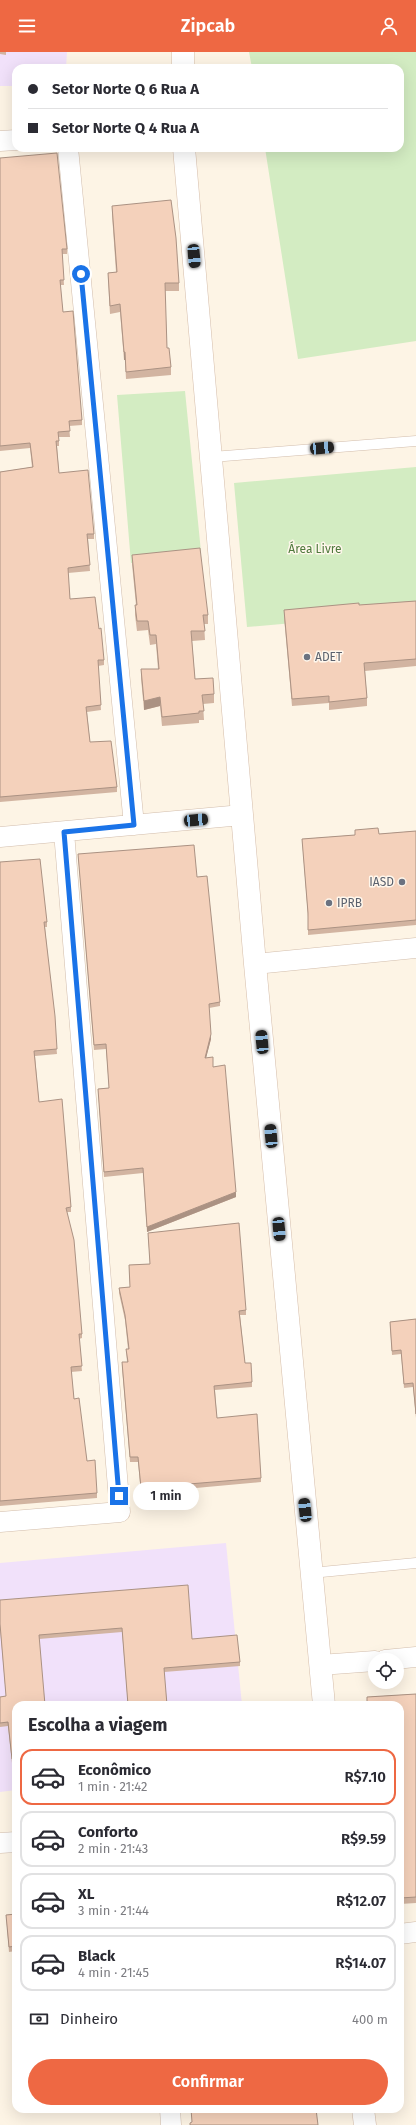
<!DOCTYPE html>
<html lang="pt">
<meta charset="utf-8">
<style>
body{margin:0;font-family:"Fira Sans",sans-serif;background:#f7f7f7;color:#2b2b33;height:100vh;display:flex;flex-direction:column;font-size:15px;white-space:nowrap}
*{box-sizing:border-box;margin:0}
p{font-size:13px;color:#7c7c81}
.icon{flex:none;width:22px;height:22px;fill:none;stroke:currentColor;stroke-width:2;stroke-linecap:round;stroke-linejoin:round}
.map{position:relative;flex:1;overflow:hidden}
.panel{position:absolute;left:12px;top:1649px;width:392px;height:412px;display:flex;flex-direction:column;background:#fff;border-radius:12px;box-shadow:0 4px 16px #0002}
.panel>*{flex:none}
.top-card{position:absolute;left:12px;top:12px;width:392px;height:88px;border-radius:12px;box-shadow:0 4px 16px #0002;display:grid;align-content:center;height:88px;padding:0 16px;background:#fff}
.buttons{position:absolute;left:368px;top:1601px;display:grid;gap:8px}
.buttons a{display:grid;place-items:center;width:36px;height:36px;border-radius:50%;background:#fff;box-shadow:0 4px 16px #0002;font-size:20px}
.end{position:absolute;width:18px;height:18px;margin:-9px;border:5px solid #1a73e8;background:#fff;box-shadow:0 0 0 2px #fff}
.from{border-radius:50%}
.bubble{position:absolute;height:28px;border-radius:14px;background:#fff;box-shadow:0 4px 16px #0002;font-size:13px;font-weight:600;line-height:28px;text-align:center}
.car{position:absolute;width:12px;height:24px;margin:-12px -6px;border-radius:5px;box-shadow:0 0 3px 1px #0007;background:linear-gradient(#222 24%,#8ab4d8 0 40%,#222 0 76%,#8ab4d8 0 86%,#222 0)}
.top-card b{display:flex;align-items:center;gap:14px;height:38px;font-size:15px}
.top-card b+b{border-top:1px solid #e1e1e2}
.top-card i{width:10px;height:10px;background:#2b2b33}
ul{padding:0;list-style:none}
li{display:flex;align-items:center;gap:12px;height:56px;margin:0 8px 6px;padding:0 8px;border:2px solid #e1e1e2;border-radius:12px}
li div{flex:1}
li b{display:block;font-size:15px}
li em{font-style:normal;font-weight:600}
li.active{border-color:#ee6843}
li>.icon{width:36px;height:36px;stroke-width:1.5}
h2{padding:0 16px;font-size:18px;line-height:48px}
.pay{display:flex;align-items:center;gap:10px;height:44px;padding:0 16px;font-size:15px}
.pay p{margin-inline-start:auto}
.action{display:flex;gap:8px;margin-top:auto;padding:8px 16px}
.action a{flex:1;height:46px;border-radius:24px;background:#ee6843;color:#fff;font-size:16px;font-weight:600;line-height:46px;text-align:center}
header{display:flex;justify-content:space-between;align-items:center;height:52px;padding:0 16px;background:#ee6843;color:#fff;font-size:18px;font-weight:600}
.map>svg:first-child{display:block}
</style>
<header><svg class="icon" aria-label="menu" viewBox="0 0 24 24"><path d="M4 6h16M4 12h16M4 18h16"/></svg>Zipcab<svg class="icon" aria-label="person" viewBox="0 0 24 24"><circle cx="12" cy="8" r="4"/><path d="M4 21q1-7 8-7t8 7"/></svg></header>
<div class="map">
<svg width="416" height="2073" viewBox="0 0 416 2073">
<rect width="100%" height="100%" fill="#fdf4e5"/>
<!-- education -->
<path fill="#f1e1fa" d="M0,0H67L66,16H16V34H0Z
M226,1491L242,1653H16V1738L0,1740V1511Z"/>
<!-- green -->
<path fill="#d3ecc2" d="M249,0H416V289L298,307L265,96H400V16H252Z
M185,339L201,500L131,511L117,343Z
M416,415V560L247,575L234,431Z"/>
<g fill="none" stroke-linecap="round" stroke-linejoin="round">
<!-- lane casing -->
<g stroke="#d2bdac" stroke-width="11">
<path id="lane" d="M212,405L416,389
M311,1521L416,1511"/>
</g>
<!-- street casing -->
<g stroke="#d2bdac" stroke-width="21">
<path id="street" d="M0,89L16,88
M68,96L134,773
M0,785L242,763
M255,912L416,896
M0,1470L120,1460L64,780
M385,1608L416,1605
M320,1613L375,1609
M0,1791L16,1790
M400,1882L416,1880
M170,2057L171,2073"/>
</g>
<!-- secondary casing -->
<g stroke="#d5bdaa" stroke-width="23">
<path id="secondary" d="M183,16V0
M184,96L255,912L324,1653
M363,2057L365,2073"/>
</g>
<!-- lane -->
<use href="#lane" stroke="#fff" stroke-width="10"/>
<!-- street -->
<use href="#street" stroke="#fff" stroke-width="20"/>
<!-- secondary -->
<use href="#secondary" stroke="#fff" stroke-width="22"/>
</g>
<!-- wall -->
<path fill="#d2b4a1" d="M0,0H6V3L0,2Z
M0,106L67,197V202H62L64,233H60L63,260L82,368V373L69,374L70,385H59V394H57L59,421L94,482V487H88L90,519L68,521L70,547L104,608V613L98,614L101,658L87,660L90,690L117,735V740L0,750V420L32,415L30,396L0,399Z
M112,154L179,231V239H165L167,296L171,315V323L126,327L125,308H124L120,260L110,262L109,245L108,221L116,220L112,162Z
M132,503L208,563V572H204L205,588L192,589L195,627L214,642V651L203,652L204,668H199V671L162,674L160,654L144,658L141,626V617H158L156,592L150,593L148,578L137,579L135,563V553H136L132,512Z
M416,549V614L365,619L367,646V654L329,658V651L292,654L284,565V558L359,553Z
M355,778L379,782L416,779V873L308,883V865L302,787L355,783Z
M78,802L197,825L220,950V954L209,956L211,987L206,1006L213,1015L236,1145L147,1180L143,1121L104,1125L98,1037L109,1036L106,997L94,998Z
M0,810L47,870V875H45L57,1002L35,1004L39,1050L71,1155V1160H67L82,1282V1286L79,1287L82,1319L71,1320L74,1347L87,1409L97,1441V1446L0,1454Z
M148,1181L246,1258V1263H240L245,1311L252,1330V1335L215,1338L217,1366L261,1426V1430L141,1441L138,1410H130L122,1315V1310H127L126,1297H128L125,1268L119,1241V1236L130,1235L129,1213L150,1212Z
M416,1267V1366L413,1335L404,1336L401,1302L392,1303L390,1274V1270Z
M0,1548L192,1587L240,1610V1614L164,1620L167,1653H128L122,1580L39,1587L16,1653V1710L12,1711L8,1674L0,1675V1645L6,1644L0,1576Z
M416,1642V1851L400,1852V1653H367V1645Z
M16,1862V1899L9,1900L6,1863Z
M22,2057H38L23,2058Z"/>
<!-- shaded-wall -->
<path fill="#ab9283" d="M124,300H125V308H124Z
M160,645V654L144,658V649Z
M211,982V987L205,1010V1006Z
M236,1140V1145L147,1180V1175Z"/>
<!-- building -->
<path fill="#f4d1bb" stroke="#ab9283" d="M57,101L67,197H62L64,228H60L63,260L73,259L82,368L69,369L70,379L58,380L59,389H56L59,421L88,418L94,482H87L90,513L68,516L70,547L95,545L99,577L101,576L104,608H98L101,653L86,655L90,690L111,689L117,735L0,745V420L33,415L30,391L0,394V106Z
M171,148L176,186L179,231H165L167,296H169L171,315L126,320L125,300H124L120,252L110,254L109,237L108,221L117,220L112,154Z
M200,496L208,563H203L205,579H191L195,627L213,626L214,642L202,643L204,659H199V661L162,665L160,645L144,649L141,617H159L156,583H150L148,569H137L135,553H137L132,503Z
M416,549V607L364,611L367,646L329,650V644L292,647L284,558L359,551V553Z
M378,776L379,782L416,779V868L308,878V861L302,787L355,783V778Z
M194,793L197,825L207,824L220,950L209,952L211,982L205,1006L213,1005V1015L225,1013L236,1140L147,1175L143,1116L104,1120L98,1037L109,1036L106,992L94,993L78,802Z
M40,807L47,870H44L55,964L57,997L34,999L39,1050L62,1047L71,1155L66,1156L74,1188L82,1282H79L82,1314L71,1315L74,1347L79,1346L87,1409L95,1408L97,1441L0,1449V810Z
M239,1171L246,1258L239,1259L245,1311H251L252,1330L214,1334L217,1366L257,1362L261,1426L141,1436L138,1405H130L122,1310H128L126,1297H129L125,1263L119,1236L130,1235L129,1213L150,1212L148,1181Z
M416,1267V1362L413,1331L404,1332L401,1298L392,1299L390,1270Z
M188,1533L192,1587L237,1583L240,1610L164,1616L167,1653H128L122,1576L39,1583L45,1653H16V1706L12,1707L8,1670L0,1671V1645L6,1644L0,1572V1548Z
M416,1642V1845L400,1846V1653H367V1645Z
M16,1862V1894L9,1895L6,1863Z
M14,1958H16V1982Z
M191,2057H316L318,2073H190V2071L192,2070Z"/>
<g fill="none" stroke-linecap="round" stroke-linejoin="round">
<!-- route -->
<path stroke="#1a73e8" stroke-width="5" d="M81,222L134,773L64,780L119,1444"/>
</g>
<!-- markers -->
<g fill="#6b7280" stroke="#fff7ec" stroke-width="1.5">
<circle cx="307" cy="605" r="4"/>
<circle cx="402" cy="830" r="4"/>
<circle cx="329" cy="851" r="4"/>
</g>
<g text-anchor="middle" stroke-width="3" stroke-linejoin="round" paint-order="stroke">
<!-- park labels -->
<g font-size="12" fill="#4f793c" stroke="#fff7ec">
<text x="315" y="501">Área Livre</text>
</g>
<!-- worship labels -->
<g font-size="12" fill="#5b616d" stroke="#fff7ec" text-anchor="start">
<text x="315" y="609">ADET</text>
<text x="394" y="834" text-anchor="end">IASD</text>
<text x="337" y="855">IPRB</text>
</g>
</g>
</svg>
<div class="buttons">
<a><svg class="icon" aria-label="locate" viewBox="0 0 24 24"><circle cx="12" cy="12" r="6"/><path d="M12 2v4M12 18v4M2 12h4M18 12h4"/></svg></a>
</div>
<i class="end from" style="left:81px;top:222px"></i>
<i class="end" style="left:119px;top:1444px"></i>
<div class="bubble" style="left:133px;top:1430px;width:66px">1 min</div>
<i class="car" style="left:194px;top:204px;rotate:175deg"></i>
<i class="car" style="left:322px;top:396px;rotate:85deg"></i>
<i class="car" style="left:196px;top:768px;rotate:85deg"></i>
<i class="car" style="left:262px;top:990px;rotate:355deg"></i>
<i class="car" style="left:271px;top:1084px;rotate:355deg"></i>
<i class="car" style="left:279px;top:1177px;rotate:175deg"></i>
<i class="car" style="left:305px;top:1458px;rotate:354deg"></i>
<div class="top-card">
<b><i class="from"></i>Setor Norte Q 6 Rua A</b>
<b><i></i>Setor Norte Q 4 Rua A</b>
</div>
<section class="panel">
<h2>Escolha a viagem</h2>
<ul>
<li class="active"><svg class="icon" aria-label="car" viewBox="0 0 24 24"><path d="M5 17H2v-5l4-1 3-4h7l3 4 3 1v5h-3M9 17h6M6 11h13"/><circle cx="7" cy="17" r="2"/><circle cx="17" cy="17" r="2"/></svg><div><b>Econômico</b><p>1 min · 21:42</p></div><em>R$7.10</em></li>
<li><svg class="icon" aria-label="car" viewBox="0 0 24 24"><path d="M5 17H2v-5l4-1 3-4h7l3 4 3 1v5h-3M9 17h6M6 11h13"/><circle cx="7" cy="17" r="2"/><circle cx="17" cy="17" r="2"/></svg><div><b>Conforto</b><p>2 min · 21:43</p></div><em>R$9.59</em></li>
<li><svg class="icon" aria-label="car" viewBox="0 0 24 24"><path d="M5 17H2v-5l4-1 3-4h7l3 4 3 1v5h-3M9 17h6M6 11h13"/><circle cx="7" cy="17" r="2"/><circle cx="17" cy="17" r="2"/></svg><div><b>XL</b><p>3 min · 21:44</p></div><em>R$12.07</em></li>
<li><svg class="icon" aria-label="car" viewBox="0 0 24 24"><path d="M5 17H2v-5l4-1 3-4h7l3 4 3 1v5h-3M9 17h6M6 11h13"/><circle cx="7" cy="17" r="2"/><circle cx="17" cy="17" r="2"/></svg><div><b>Black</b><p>4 min · 21:45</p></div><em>R$14.07</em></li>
</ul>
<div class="pay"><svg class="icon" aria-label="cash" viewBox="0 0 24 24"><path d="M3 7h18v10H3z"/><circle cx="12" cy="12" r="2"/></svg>Dinheiro<p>400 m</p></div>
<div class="action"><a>Confirmar</a></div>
</section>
</div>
